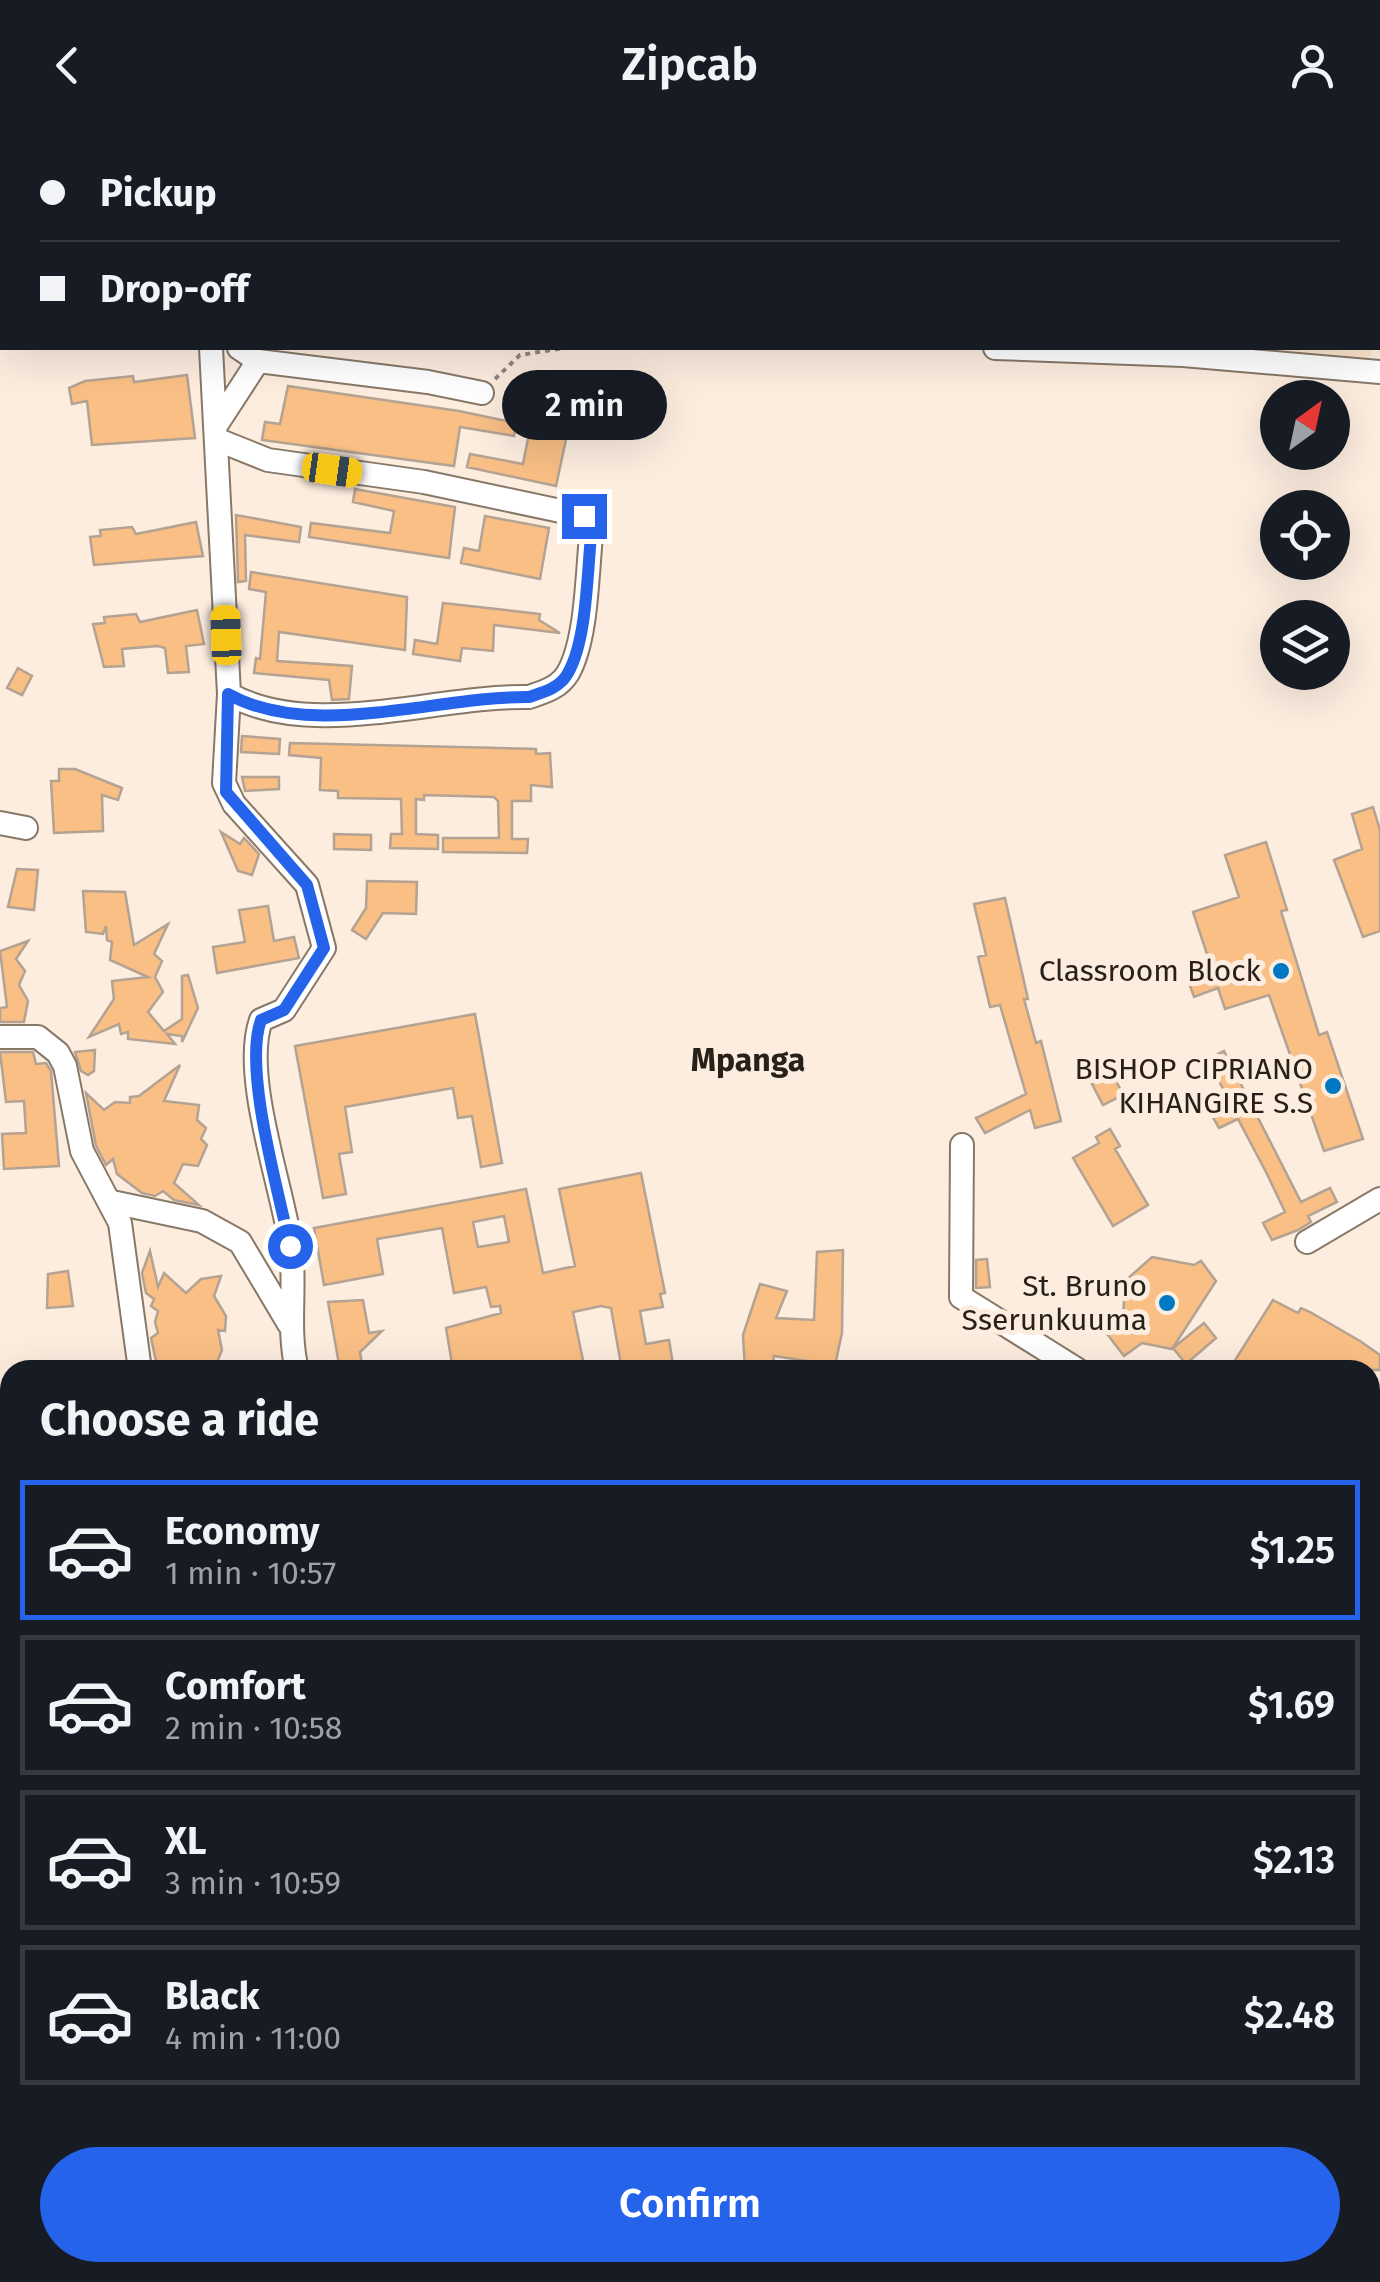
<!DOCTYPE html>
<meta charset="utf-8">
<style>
body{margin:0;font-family:"Fira Sans",sans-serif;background:#242831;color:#f1f3f6;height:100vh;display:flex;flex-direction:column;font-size:38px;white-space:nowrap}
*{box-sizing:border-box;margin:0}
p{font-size:32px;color:#9ea1a6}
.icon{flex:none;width:55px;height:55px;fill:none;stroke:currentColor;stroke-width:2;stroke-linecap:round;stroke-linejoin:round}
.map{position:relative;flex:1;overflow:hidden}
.drawer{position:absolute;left:0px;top:1230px;width:1380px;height:922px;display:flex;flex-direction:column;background:#171b24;border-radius:30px 30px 0 0;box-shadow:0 10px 40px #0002}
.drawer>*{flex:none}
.hud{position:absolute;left:0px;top:0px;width:1380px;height:220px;box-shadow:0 10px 40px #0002;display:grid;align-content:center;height:220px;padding:0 40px;background:#171b24}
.needle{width:65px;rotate:33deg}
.fabs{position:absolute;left:1260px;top:250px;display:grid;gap:20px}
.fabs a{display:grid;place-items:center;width:90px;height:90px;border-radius:50%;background:#171b24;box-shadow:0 10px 40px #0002;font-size:50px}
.end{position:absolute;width:45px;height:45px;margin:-22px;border:12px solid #2563eb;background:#fff;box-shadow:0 0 0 5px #fff}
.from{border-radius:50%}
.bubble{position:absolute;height:70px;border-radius:35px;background:#171b24;box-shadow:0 10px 40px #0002;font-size:32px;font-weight:600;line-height:70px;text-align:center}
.car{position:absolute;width:30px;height:60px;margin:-30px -15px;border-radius:12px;box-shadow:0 0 8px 2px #0007;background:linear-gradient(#f5c518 24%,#345 0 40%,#f5c518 0 76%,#345 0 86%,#f5c518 0)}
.hud b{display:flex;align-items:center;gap:35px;height:95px;font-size:38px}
.hud b+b{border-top:2px solid #363941}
.hud i{width:25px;height:25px;background:#f1f3f6}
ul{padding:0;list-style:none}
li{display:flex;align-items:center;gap:30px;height:140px;margin:0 20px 15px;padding:0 20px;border:5px solid #363941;border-radius:0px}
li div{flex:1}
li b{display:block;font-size:38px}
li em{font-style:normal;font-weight:600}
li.selected{border-color:#2563eb}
li>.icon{width:90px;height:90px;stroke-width:1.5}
h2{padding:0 40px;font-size:45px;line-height:120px}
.action{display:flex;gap:20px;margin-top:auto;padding:20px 40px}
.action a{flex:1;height:115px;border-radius:60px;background:#2563eb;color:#fff;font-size:40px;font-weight:600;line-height:115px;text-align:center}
header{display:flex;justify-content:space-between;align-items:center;height:130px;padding:0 40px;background:#171b24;font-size:45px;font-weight:600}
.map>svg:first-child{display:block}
</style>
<header><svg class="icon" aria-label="back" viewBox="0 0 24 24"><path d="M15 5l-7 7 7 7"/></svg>Zipcab<svg class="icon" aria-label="person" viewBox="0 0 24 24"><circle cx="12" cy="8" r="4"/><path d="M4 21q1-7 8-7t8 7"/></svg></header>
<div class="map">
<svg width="1380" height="2152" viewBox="0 0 1380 2152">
<rect width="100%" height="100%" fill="#fceddf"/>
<!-- built -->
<path fill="#fde4cd" d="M917,0H1271L1273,2H919Z
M1200,218H1373L1368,230Z"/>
<!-- building -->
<path fill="#f9bf85" stroke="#b4a292" stroke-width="2.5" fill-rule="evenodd" d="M187,245L195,308L92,315L87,271L72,274L69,258L85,251L133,246L134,252Z
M288,256L459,281L516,293L514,306L460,297L454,336L262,310L265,292L280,294Z
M530,298L567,305L556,356L467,337L470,324L523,334Z
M355,359L455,377L449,428L309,407L311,393L390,403L394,381L353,372Z
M236,385L301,397L299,412L245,405L246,451L238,452Z
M485,386L549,398L540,449L461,433L464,418L479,421Z
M196,392L203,426L94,435L90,407L101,406L100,400L132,397L136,404Z
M251,442L407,467L405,520L279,502L277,531L352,536L349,569L332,570L329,550L254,543L256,528L260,529L266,462L249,459Z
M443,473L540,484L539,490L560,503L494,495L493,521L462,518L460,531L413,524L415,510L437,514Z
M197,480L204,514L186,516L189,542L168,543L165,518L158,516L122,519L124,536L104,537L93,494L105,493L104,487L136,484L140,492Z
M18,538L32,546L22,565L7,558Z
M242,606L280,609L279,624L241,622Z
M290,613L536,619V624L550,623L552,657L531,655V671H512V709H528L527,723L443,722V708H499L498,671L494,667L424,665V670L416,669V704L438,705V719L390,718L391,704H402L401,669L338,668V661L320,660L321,628L289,625Z
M59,639H75L122,658L118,670L102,665L103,701L54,703L51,651H59Z
M242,647H279V659L245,661Z
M1373,677L1380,700V801L1363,807L1334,730L1362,719L1352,684Z
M221,702L240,714L244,708L259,724L252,745L238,741Z
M334,704L371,705V720L334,719Z
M1266,712L1287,780L1281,781L1319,905L1327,902L1363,1009L1324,1021L1269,865L1225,879L1218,858L1194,867L1188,850L1213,842L1193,782L1239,767L1225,725Z
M17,739L38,740L34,780L8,777Z
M367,751L417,752L416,784L383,783L366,809L352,800L366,778Z
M83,761L125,762L134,815L168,794L154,824L162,831L155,847L163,862L148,882L164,901L182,889V846L188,845L198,878L182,912V906L167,904L175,914L128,909V902L121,904L119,894L89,907L114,869L112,851L148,847L110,830L112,812L107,810L106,796L103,804L86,802Z
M1005,768L1028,869H1024L1036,913L1041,911L1061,991L1035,998L1030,980L985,1003L976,988L1026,964L1000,875L990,877L978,827L986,825L974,774Z
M268,776L274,811L294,807L299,828L217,843L213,817L245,812L239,780Z
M28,811L16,829L25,841L19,855L28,871L24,892H0V878L7,877L0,821Z
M475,884L502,1033L481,1037L472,986L458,988L453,958L345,977L352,1022L339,1024L346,1064L323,1068L295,916Z
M95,920L94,941L88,945L81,941L75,922Z
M1224,921L1301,1072L1330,1058L1337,1072L1308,1086L1311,1092L1298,1100L1272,1110L1263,1093L1285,1082L1267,1044L1238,989L1219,998L1210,982L1231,973L1207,930Z
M0,922H33L36,934L46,933L51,941L59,1036L4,1039L2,1004L26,1003L24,971L6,972Z
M180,935L164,971L199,975L197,990L206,998L201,1009L207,1015L198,1036L183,1034L174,1053L199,1075L174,1070L163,1061L155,1066L142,1063L117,1044L113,1029L106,1035L96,1016L86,963L104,980L115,972L130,973V967L139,966Z
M1113,944L1123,965L1103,975L1092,954Z
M1110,999L1120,1016L1115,1019L1148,1075L1113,1096L1073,1028L1099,1013L1096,1007Z
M641,1043L665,1163L660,1164L663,1177L640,1181L646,1214L669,1210L674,1240H622L611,1178L601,1176L573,1182L585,1240H453L446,1198L501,1183L500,1176L491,1177L486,1157L454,1163L442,1098L377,1109L383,1144L324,1155L314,1098L526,1059L543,1143L575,1136L559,1059ZM504,1086L509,1112L478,1117L473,1092Z
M843,1120L842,1203L834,1240H803L807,1231L774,1226L772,1240H745L743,1205L760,1154L787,1161L776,1188L814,1190L817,1122Z
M150,1121L158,1157L164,1143L186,1163L201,1149L221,1146L214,1166L226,1186L225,1201L218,1200L222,1220L214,1240H158L151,1208L158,1203L155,1192L158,1181L151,1176L154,1169L146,1163L142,1143Z
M1152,1127L1194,1135L1201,1131L1216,1151L1172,1219L1142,1213L1124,1226L1107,1204L1123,1189L1125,1151Z
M987,1129L990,1157L976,1158V1130Z
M68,1141L73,1176L47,1178L48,1144Z
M363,1170L369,1203L382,1201L360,1222L363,1240H340L328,1172Z
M1273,1170L1298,1183L1301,1178L1310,1182L1360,1211L1380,1225V1240H1240L1232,1235Z
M1204,1193L1216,1208L1186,1234L1173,1218Z"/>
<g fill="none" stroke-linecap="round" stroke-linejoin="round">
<!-- minor casing -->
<g stroke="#887868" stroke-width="26">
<path id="minor" d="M898,0L899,2
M1030,0L1032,2
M1322,0L1323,2
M1178,2L1182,0
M1378,86L1380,91
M0,102L2,100
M211,218L229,564L224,653L234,674L307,755L324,818L284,880L261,890C241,945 283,1059 291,1117C296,1159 287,1199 297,1240
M239,218L258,231L428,252L482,263
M995,218L1183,225L1380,242
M217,294L258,231
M218,310L268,330L424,352L584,386L592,396C587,437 588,508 568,543C559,558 544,562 529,567C436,565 312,611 229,564
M0,693L26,698
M0,907H38L58,923L65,936L82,1021L120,1093L140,1240
M962,1015L961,1167L1078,1240
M112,1072L202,1091L240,1112L289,1194
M1307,1112L1380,1069
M0,1415H10
M1370,1416L1380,1422
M0,1773L10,1767
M0,1793L10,1806
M1370,1899L1380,1889
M0,1981L10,1999
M89,2142L97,2152
M623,2142L626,2152
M642,2142L719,2152
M1193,2142L1200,2152
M331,2152L337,2142
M902,2152L927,2142"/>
</g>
<!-- path -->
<path stroke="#93887d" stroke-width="4" stroke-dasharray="5 5" stroke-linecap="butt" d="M495,249L520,225L564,218"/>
<!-- minor -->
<use href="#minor" stroke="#fff" stroke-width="22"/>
</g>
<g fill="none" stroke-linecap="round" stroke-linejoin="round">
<!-- route -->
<path stroke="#2563eb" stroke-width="12" d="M290,1116C279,1063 243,939 261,890L284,880L324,818L307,755L226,662L228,564C312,611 436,566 529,567C544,562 560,558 568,543C588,508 587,437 592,396L584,386"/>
</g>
<!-- markers -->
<g fill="#0078c2" stroke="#fceddf" stroke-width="4">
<circle cx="1281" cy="841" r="10"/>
<circle cx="1333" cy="956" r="10"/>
<circle cx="1167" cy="1173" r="10"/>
</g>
<g text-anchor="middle" stroke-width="10" stroke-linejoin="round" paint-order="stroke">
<!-- poi labels -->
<g font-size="30" fill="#28211a" stroke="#fceddf" text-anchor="end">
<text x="1261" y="851">Classroom Block</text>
<text x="1313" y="949">BISHOP CIPRIANO<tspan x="1313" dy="34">KIHANGIRE S.S</tspan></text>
<text x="1147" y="1166">St. Bruno<tspan x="1147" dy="34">Sserunkuuma</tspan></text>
</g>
<!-- neighbourhood labels -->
<g font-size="32" font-weight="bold" fill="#28211a" stroke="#fceddf">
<text x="748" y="941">Mpanga</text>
</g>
</g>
</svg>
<div class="fabs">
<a><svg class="needle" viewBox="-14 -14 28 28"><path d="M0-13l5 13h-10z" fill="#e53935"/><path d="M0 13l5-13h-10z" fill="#9ea1a6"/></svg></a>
<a><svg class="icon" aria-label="locate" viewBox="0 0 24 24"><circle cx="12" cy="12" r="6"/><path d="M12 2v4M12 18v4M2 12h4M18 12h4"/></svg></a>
<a><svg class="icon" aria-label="layers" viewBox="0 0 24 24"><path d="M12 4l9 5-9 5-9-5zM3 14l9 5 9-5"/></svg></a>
</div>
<i class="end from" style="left:290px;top:1116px"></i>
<i class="end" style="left:584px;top:386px"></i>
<div class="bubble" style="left:502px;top:240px;width:165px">2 min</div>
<i class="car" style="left:332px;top:340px;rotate:98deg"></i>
<i class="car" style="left:226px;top:505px;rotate:358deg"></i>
<div class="hud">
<b><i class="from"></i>Pickup</b>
<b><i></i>Drop-off</b>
</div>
<section class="drawer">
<h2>Choose a ride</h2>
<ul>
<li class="selected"><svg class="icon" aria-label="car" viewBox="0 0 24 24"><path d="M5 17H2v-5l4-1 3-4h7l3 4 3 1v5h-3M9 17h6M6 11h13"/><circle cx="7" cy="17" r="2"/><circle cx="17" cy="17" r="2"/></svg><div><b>Economy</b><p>1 min · 10:57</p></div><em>$1.25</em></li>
<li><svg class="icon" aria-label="car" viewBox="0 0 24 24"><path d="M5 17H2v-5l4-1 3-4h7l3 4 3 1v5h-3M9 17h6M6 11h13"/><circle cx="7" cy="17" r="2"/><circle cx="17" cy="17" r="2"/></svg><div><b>Comfort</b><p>2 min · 10:58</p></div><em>$1.69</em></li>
<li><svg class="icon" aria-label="car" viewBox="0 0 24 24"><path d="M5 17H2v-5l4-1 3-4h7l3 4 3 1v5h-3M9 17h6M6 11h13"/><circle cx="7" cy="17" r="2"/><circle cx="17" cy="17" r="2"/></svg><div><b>XL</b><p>3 min · 10:59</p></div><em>$2.13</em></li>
<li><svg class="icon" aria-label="car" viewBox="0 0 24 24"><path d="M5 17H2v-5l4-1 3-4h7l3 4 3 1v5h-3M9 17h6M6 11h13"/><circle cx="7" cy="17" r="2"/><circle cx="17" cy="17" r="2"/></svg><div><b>Black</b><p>4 min · 11:00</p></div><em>$2.48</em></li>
</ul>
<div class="action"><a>Confirm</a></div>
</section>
</div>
